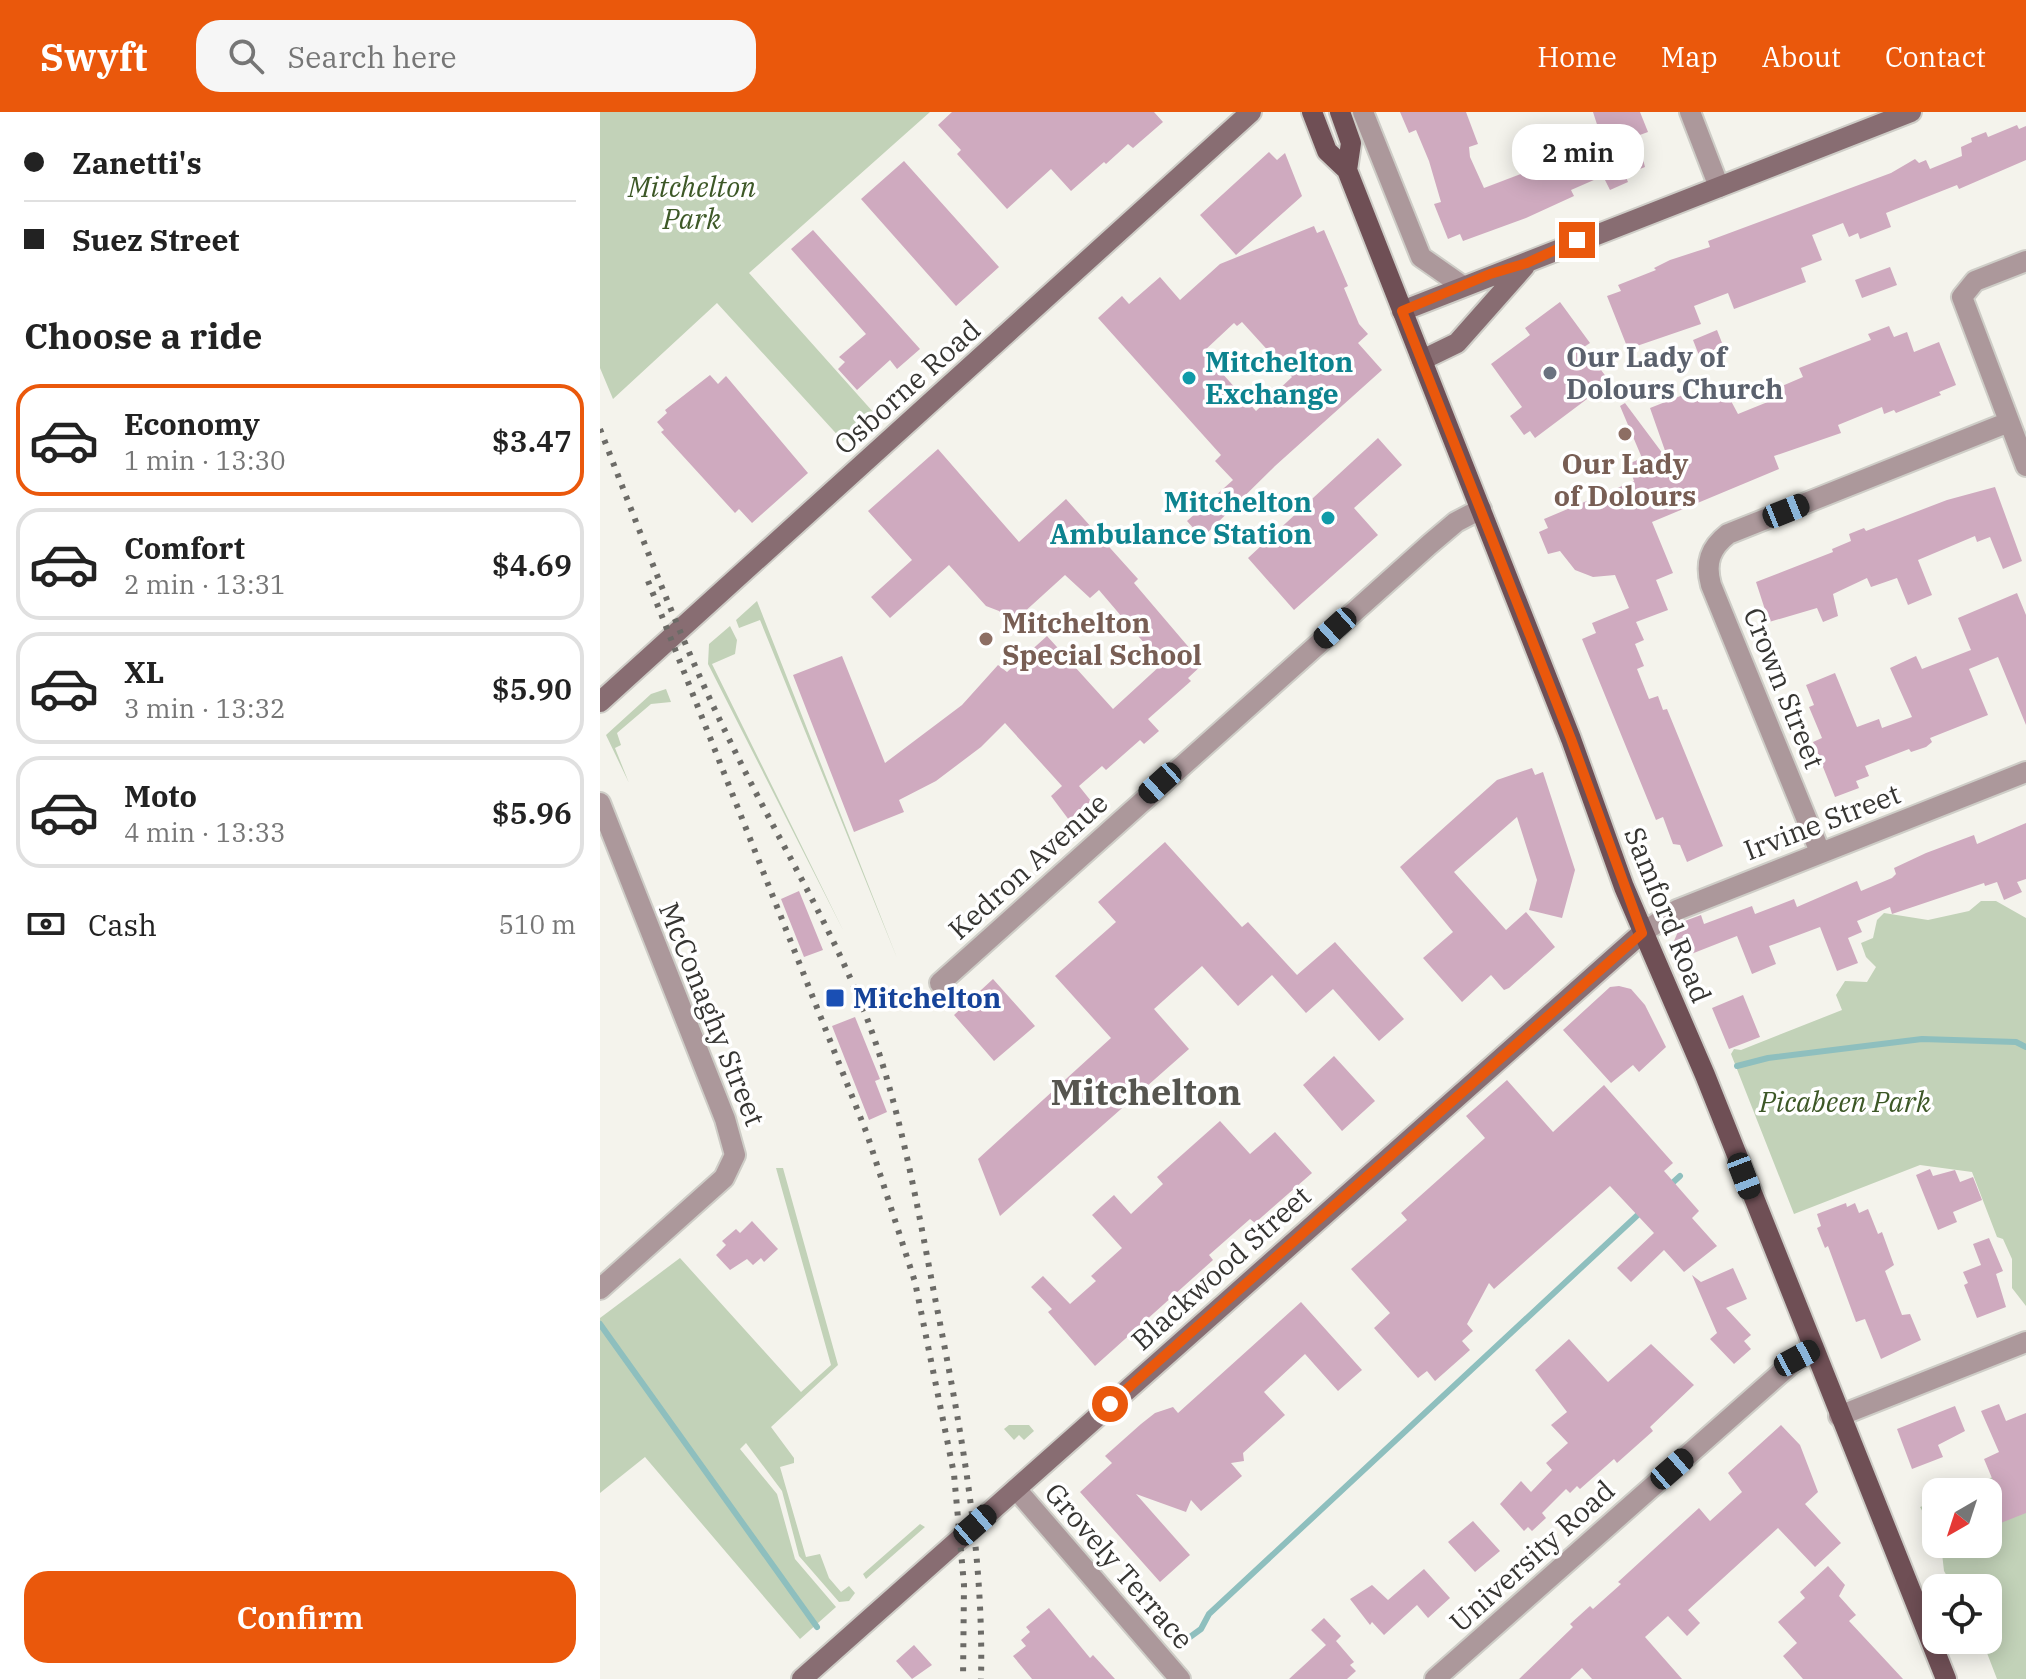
<!DOCTYPE html>
<meta charset="utf-8">
<style>
body{margin:0;font-family:"IBM Plex Serif",serif;background:#f6f6f6;color:#222;height:100vh;display:flex;flex-direction:column;font-size:30px;white-space:nowrap}
*{box-sizing:border-box;margin:0}
p{font-size:26px;color:#767676}
.icon{flex:none;width:44px;height:44px;fill:none;stroke:currentColor;stroke-width:2;stroke-linecap:round;stroke-linejoin:round}
.map{position:relative;flex:1;overflow:hidden}
.sheet{display:flex;flex-direction:column;background:#fff;width:600px}
.sheet>*{flex:none}
.banner{display:grid;align-content:center;height:176px;padding:0 24px;background:#fff}
.needle{width:52px;rotate:219deg}
.tools{position:absolute;left:1322px;top:1366px;display:grid;gap:16px}
.tools a{display:grid;place-items:center;width:80px;height:80px;border-radius:16px;background:#fff;box-shadow:0 4px 20px #0003;font-size:40px}
.end{position:absolute;width:36px;height:36px;margin:-18px;border:10px solid #ea580c;background:#fff;box-shadow:0 0 0 4px #fff}
.from{border-radius:50%}
.bubble{position:absolute;height:56px;border-radius:24px;background:#fff;box-shadow:0 4px 20px #0003;font-size:26px;font-weight:600;line-height:56px;text-align:center}
.car{position:absolute;width:24px;height:48px;margin:-24px -12px;border-radius:10px;box-shadow:0 0 6px 2px #0007;background:linear-gradient(#222 24%,#8ab4d8 0 40%,#222 0 76%,#8ab4d8 0 86%,#222 0)}
.banner b{display:flex;align-items:center;gap:28px;height:76px;font-size:30px}
.banner b+b{border-top:2px solid #e0e0e0}
.banner i{width:20px;height:20px;background:#222}
ul{padding:0;list-style:none}
li{display:flex;align-items:center;gap:24px;height:112px;margin:0 16px 12px;padding:0 8px;border:4px solid #e0e0e0;border-radius:24px}
li div{flex:1}
li b{display:block;font-size:30px}
li em{font-style:normal;font-weight:600}
li.on{border-color:#ea580c}
li>.icon{width:72px;height:72px;stroke-width:1.5}
h2{padding:0 24px;font-size:36px;line-height:96px}
.pay{display:flex;align-items:center;gap:20px;height:88px;padding:0 24px;font-size:30px}
.pay p{margin-inline-start:auto}
.cta{display:flex;gap:16px;margin-top:auto;padding:16px 24px}
.cta a{flex:1;height:92px;border-radius:24px;background:#ea580c;color:#fff;font-size:32px;font-weight:600;line-height:92px;text-align:center}
header{display:flex;align-items:center;gap:48px;box-sizing:border-box;height:112px;padding:0 40px;background:#ea580c;color:#fff}
header strong{font-size:38px}
nav{display:flex;gap:44px;margin-inline-start:auto;font-size:28px}
.search{width:560px;height:72px;background:#f6f6f6;display:flex;align-items:center;gap:20px;box-sizing:border-box;padding:0 28px;border-radius:24px;color:#767676;font-size:30px}
main{display:flex;flex:1;min-height:0}
.map>svg:first-child{display:block}
</style>
<header>
<strong>Swyft</strong>
<div class="search"><svg class="icon" aria-label="search" viewBox="0 0 24 24"><circle cx="10" cy="10" r="6"/><path d="M15 15l6 6"/></svg>Search here</div>
<nav><a>Home</a><a>Map</a><a>About</a><a>Contact</a></nav>
</header>
<main>
<section class="sheet">
<div class="banner">
<b><i class="from"></i>Zanetti's</b>
<b><i></i>Suez Street</b>
</div>
<h2>Choose a ride</h2>
<ul>
<li class="on"><svg class="icon" aria-label="car" viewBox="0 0 24 24"><path d="M5 17H2v-5l4-1 3-4h7l3 4 3 1v5h-3M9 17h6M6 11h13"/><circle cx="7" cy="17" r="2"/><circle cx="17" cy="17" r="2"/></svg><div><b>Economy</b><p>1 min · 13:30</p></div><em>$3.47</em></li>
<li><svg class="icon" aria-label="car" viewBox="0 0 24 24"><path d="M5 17H2v-5l4-1 3-4h7l3 4 3 1v5h-3M9 17h6M6 11h13"/><circle cx="7" cy="17" r="2"/><circle cx="17" cy="17" r="2"/></svg><div><b>Comfort</b><p>2 min · 13:31</p></div><em>$4.69</em></li>
<li><svg class="icon" aria-label="car" viewBox="0 0 24 24"><path d="M5 17H2v-5l4-1 3-4h7l3 4 3 1v5h-3M9 17h6M6 11h13"/><circle cx="7" cy="17" r="2"/><circle cx="17" cy="17" r="2"/></svg><div><b>XL</b><p>3 min · 13:32</p></div><em>$5.90</em></li>
<li><svg class="icon" aria-label="car" viewBox="0 0 24 24"><path d="M5 17H2v-5l4-1 3-4h7l3 4 3 1v5h-3M9 17h6M6 11h13"/><circle cx="7" cy="17" r="2"/><circle cx="17" cy="17" r="2"/></svg><div><b>Moto</b><p>4 min · 13:33</p></div><em>$5.96</em></li>
</ul>
<div class="pay"><svg class="icon" aria-label="cash" viewBox="0 0 24 24"><path d="M3 7h18v10H3z"/><circle cx="12" cy="12" r="2"/></svg>Cash<p>510 m</p></div>
<div class="cta"><a>Confirm</a></div>
</section>
<div class="map">
<svg width="1426" height="1567" viewBox="0 0 1426 1567">
<rect width="100%" height="100%" fill="#f4f3ec"/>
<!-- green -->
<path fill="#c2d2b8" d="M0,0H330L149,161L274,301L243,329L117,191L13,287L0,256Z
M157,489L297,846L160,508L139,516L136,508Z
M130,514L137,528L135,542L112,552L243,818L108,552L109,532Z
M66,577L71,590L51,592L17,621L21,633L15,636L29,671L6,623L51,582Z
M1381,789H1396L1426,806V1194L1412,1176V1147L1403,1127L1397,1125L1372,1060L1320,1053L1194,1102L1131,942L1134,937L1141,938L1242,898L1236,883L1245,869L1267,870L1276,855L1266,845L1261,831L1273,826L1277,808L1284,801L1328,808L1369,799Z
M176,1056H183L238,1253L171,1315L194,1346V1351L180,1355L206,1445L220,1442L229,1466L241,1480L249,1474L255,1481L249,1489L239,1490L199,1444L182,1379L146,1331L140,1337L177,1382L195,1447L236,1495L200,1527L45,1345L0,1381V1206L80,1146L201,1280L231,1253Z
M409,1313H429L434,1319L424,1328L419,1323L414,1328L404,1317Z
M1426,1351V1567H1397L1382,1528H1388V1476H1354L1344,1459L1341,1432H1388V1380H1357Z
M1336,1389V1423L1320,1395Z
M320,1412L325,1415L266,1467L263,1462Z"/>
<g fill="none" stroke-linecap="round" stroke-linejoin="round">
<!-- stream -->
<path stroke="#8ebfbe" stroke-width="6" d="M1137,954L1168,946L1322,927L1416,930L1426,935
M1068,1075L1080,1064
M0,1212L217,1515
M590,1525L601,1517L609,1502L1042,1099"/>
</g>
<!-- building -->
<path fill="#cfaabf" fill-rule="evenodd" d="M352,0H554L563,10L533,36L528,32L506,52L504,50L471,79L451,57L407,97L357,42L361,38L338,13Z
M800,0H866L878,32L869,35L870,45L884,76L1003,31L993,0H1040L1048,20L1037,24L1045,55L1025,63L1028,70L1010,78L1003,64L971,78L974,84L926,106L863,129L860,122L848,127L834,92L841,90L829,49L816,18L809,21Z
M1417,13L1419,17L1426,14V48L1359,77L1357,73L1286,101L1291,115L1260,127L1258,121L1249,125L1243,111L1212,123L1222,148L1201,156L1206,170L1134,197L1128,181L1094,194L1101,212L1028,237L1007,184L1021,179L1018,173L1056,158L1054,156L1070,148L1110,135L1108,129L1291,61L1315,47L1319,51L1326,48L1330,57L1362,44L1361,35L1372,30L1371,26L1386,20L1388,25Z
M669,40L677,48L685,41L702,84L636,143L600,103Z
M304,49L399,155L356,194L261,87Z
M714,114L717,121L724,118L748,174L744,176L759,212L768,222L758,231L782,258L675,354L602,426L587,409L633,368L615,349L621,343L498,206L522,184L529,192L560,165L580,188L620,152ZM642,210L692,265L656,299L603,240L634,211L637,214Z
M213,118L320,237L297,257L290,248L257,278L238,257L245,250L239,245L266,222L191,137Z
M1290,155L1297,173L1262,186L1255,168Z
M960,190L990,231L984,235L1007,266V272L935,326L930,319L924,323L910,304L922,295L891,252L930,223L925,216Z
M1289,214L1294,225L1307,220L1314,240L1339,230L1356,273L1339,280L1341,283L1296,301L1294,298L1284,302L1282,295L1238,313L1241,321L1174,344L1179,357L1052,410L1073,461L1056,468L1068,498L1036,510L1044,528L1035,532L1044,554L1037,557L1049,587L1058,584L1063,598L1067,597L1123,734L1087,750L1080,733L1073,732L1063,705L1056,708L982,527L996,521L992,511L1029,496L1015,463L993,465L975,458L960,439L948,442L939,420L948,416L944,407L1034,369L1028,352L1042,346L1020,294L1025,291L1069,350L1050,296L1088,281L1090,287L1123,274L1138,302L1185,283L1182,274L1203,265L1199,256L1271,228L1268,222Z
M1117,218L1124,236L1100,246L1093,228Z
M110,263L118,272L126,264L208,361L152,411L139,397L135,401L61,320L64,318L57,310L67,301L65,298Z
M778,326L802,353L754,396L778,423L694,498L648,446Z
M338,337L419,430L466,387L538,467L534,471L603,552L588,566L591,569L548,607L559,619L544,632L540,628L506,658L502,654L479,674L491,689L469,708L451,684L462,674L405,611L381,635L336,669L299,688L304,700L254,720L193,563L242,544L285,651L362,593L398,553L407,560L447,524L513,597L562,552L499,478L490,486L465,463L411,512L399,499L386,494L349,453L290,506L271,485L312,448L268,399Z
M1395,375L1422,449L1403,457L1390,425L1377,430L1375,424L1318,448L1332,483L1308,493L1297,466L1271,475L1267,466L1233,482L1238,504L1223,510L1217,496L1169,510L1156,470L1233,440L1232,437L1251,429L1249,422L1264,416L1266,419L1347,388Z
M1417,481L1426,503V613L1398,545L1369,557L1388,603L1330,626L1332,630L1326,635L1311,640L1309,637L1265,654L1269,664L1256,669L1259,676L1235,685L1213,630L1222,626L1209,595L1214,593L1206,573L1235,561L1257,615L1279,607L1282,616L1312,605L1290,556L1316,544L1322,557L1371,538L1358,506Z
M932,656L935,663L943,660L975,758L962,806L929,798L937,768L917,705L854,760L906,818L926,800L955,835L909,876L904,878L891,863L862,890L823,846L853,820L800,755L897,668Z
M1426,711V767L1417,770L1422,780L1404,788L1397,770L1385,774L1384,771L1292,802L1290,795L1257,809L1262,820L1248,826L1258,851L1237,859L1220,815L1169,834L1176,852L1152,862L1137,824L1081,846L1074,829L1082,810L1101,803L1104,812L1152,794L1155,802L1194,787L1197,795L1257,769L1261,779L1292,766L1296,762L1294,756L1326,741L1374,723L1377,732Z
M565,730L642,815L648,810L697,863L735,830L804,907L779,929L733,877L706,901L672,863L638,894L602,854L554,897L589,937L400,1104L378,1047L511,926L455,864L516,810L498,790Z
M199,779L223,838L204,845L181,787Z
M393,867L435,914L394,949L354,903Z
M1019,874L1031,877L1045,893L1066,935L1039,960L1033,953L1011,971L963,918L1010,875Z
M1143,883L1160,925L1129,937L1112,896Z
M255,905L280,967L275,969L287,1000L269,1008L232,914Z
M734,944L775,989L742,1019L703,973Z
M907,968L953,1020L1004,973L1073,1051L1064,1059L1099,1099L1092,1106L1117,1134L1084,1160L1064,1138L1031,1170L1017,1156L1054,1121L1010,1074L894,1177L889,1171L867,1212L873,1219L862,1229L870,1238L835,1269L827,1259L818,1266L774,1216L790,1201L751,1157L807,1108L801,1101L885,1026L866,1004Z
M620,1009L650,1042L675,1020L712,1061L655,1111L650,1107L609,1143L613,1148L495,1254L448,1200L452,1197L431,1175L443,1164L470,1192L496,1169L491,1164L522,1136L492,1103L514,1083L531,1102L563,1072L557,1065Z
M1330,1057L1333,1064L1355,1058L1360,1070L1373,1065L1382,1088L1353,1100L1357,1110L1338,1118L1316,1063Z
M1246,1091L1247,1095L1255,1091L1259,1101L1268,1097L1278,1122L1282,1120L1294,1153L1285,1159L1302,1203L1310,1202L1321,1228L1281,1247L1265,1207L1256,1210L1228,1134L1225,1136L1217,1116L1221,1114L1217,1102Z
M152,1109L178,1137L164,1150L161,1146L153,1153L147,1147L130,1158L116,1143L126,1133L122,1129L136,1117L140,1121Z
M1389,1126L1403,1159L1396,1162L1406,1195L1377,1206L1364,1173L1368,1171L1363,1160L1381,1153L1373,1132Z
M1133,1156L1147,1187L1126,1196L1151,1223L1144,1229L1151,1237L1134,1252L1110,1227L1117,1221L1092,1163L1101,1170Z
M701,1190L762,1258L738,1279L705,1242L664,1280L685,1303L643,1341L644,1349L631,1351L642,1364L601,1399L591,1388L586,1400L536,1382L590,1443L560,1470L480,1380L512,1351L505,1344L541,1312L555,1301L573,1295L578,1301Z
M969,1227L1008,1270L1051,1232L1094,1273L1050,1315L1053,1319L1017,1351L1014,1347L980,1377L977,1374L970,1381L966,1377L942,1401L946,1406L932,1419L928,1415L924,1419L900,1392L921,1369L931,1380L952,1358L946,1351L968,1331L951,1313L967,1300L935,1258Z
M1399,1292L1406,1309L1426,1301V1401L1388,1416V1373L1394,1371L1384,1347L1399,1340L1381,1299Z
M1355,1294L1365,1319L1338,1333L1343,1345L1312,1357L1297,1317Z
M1181,1313L1200,1333L1218,1380L1205,1392L1241,1431L1215,1455L1178,1416L1088,1498L1100,1511L1087,1524L1068,1504L1045,1525L1082,1567H992L982,1556L970,1567H919L973,1515L970,1512L990,1494L993,1497L1021,1472L1018,1470L1099,1396L1110,1409L1142,1380L1128,1361Z
M873,1409L900,1439L875,1460L848,1430Z
M1228,1454L1245,1473L1239,1484L1256,1503L1249,1509L1303,1567H1203L1183,1544L1197,1531L1178,1510L1205,1486L1200,1480Z
M824,1457L850,1486L828,1506L817,1493L784,1523L772,1510L770,1513L750,1487L772,1473L788,1488Z
M449,1496L490,1546L493,1543L515,1567H432L413,1544L426,1534L421,1528L430,1520L426,1515Z
M724,1506L741,1524L736,1529L754,1550L750,1553L756,1559L747,1567H689L726,1533L711,1518Z
M314,1533L332,1553L312,1567L296,1549Z"/>
<g fill="none" stroke-linecap="round" stroke-linejoin="round">
<!-- street casing -->
<g stroke="#cecdc7" stroke-width="24">
<path id="street" d="M763,0L821,145L861,173
M1090,0L1119,75
M1426,149L1375,169L1362,185L1426,354
M0,691L125,1007L135,1043L124,1066L0,1177
M1220,740L1111,473C1105,451 1110,436 1128,422L1409,310
M1042,821L1077,798L1426,660
M340,871L830,432L856,410L881,397
M1239,1304L1426,1230
M416,1377L580,1567
M835,1567L1191,1252L1212,1238"/>
</g>
<!-- secondary casing -->
<g stroke="#cecdc7" stroke-width="24">
<path id="secondary" d="M802,199L1311,0
M822,248L857,231L925,154
M0,590L651,0
M202,1567L1042,821"/>
</g>
<!-- primary casing -->
<g stroke="#cecdc7" stroke-width="24">
<path id="primary" d="M712,0L727,39L747,58L971,627L1024,775L1105,963L1346,1567
M740,0L751,31L747,58"/>
</g>
<!-- street -->
<use href="#street" stroke="#ac989b" stroke-width="20"/>
<!-- secondary -->
<use href="#secondary" stroke="#886d72" stroke-width="20"/>
<!-- primary -->
<use href="#primary" stroke="#6f4f55" stroke-width="20"/>
<!-- rail -->
<path stroke="#6c6b67" stroke-width="6" stroke-dasharray="4 8" stroke-linecap="butt" d="M0,317C41,422 80,528 130,629C175,723 231,812 268,909C301,999 317,1092 335,1186C360,1312 384,1438 381,1567
M48,469L267,1022L315,1170L354,1362L364,1473L363,1567"/>
</g>
<g fill="none" stroke-linecap="round" stroke-linejoin="round">
<!-- route -->
<path stroke="#ea580c" stroke-width="10" d="M510,1292L1042,821L971,627L802,199L890,162L927,151L977,128"/>
</g>
<!-- markers -->
<circle fill="#6b7280" stroke="#fff" stroke-width="3" cx="950" cy="261" r="8"/>
<g fill="#0f9aa8" stroke="#fff" stroke-width="3">
<circle cx="589" cy="266" r="8"/>
<circle cx="728" cy="406" r="8"/>
</g>
<g fill="#8d6e63" stroke="#fff" stroke-width="3">
<circle cx="1025" cy="322" r="8"/>
<circle cx="386" cy="527" r="8"/>
</g>
<rect fill="#1a4fb4" stroke="#fff" stroke-width="3" x="225" y="876" width="20" height="20" rx="4"/>
<g text-anchor="middle" stroke-width="7" stroke-linejoin="round" paint-order="stroke">
<!-- park labels -->
<g font-size="28" font-style="italic" fill="#3d5827" stroke="#fff">
<text x="92" y="85">Mitchelton<tspan x="92" dy="32">Park</tspan></text>
<text x="1245" y="1000">Picabeen Park</text>
</g>
<!-- worship labels -->
<g font-size="28" font-weight="bold" fill="#5b616d" stroke="#fff" text-anchor="start">
<text x="966" y="255">Our Lady of<tspan x="966" dy="32">Dolours Church</tspan></text>
</g>
<!-- culture labels -->
<g font-size="28" font-weight="bold" fill="#0d838f" stroke="#fff" text-anchor="start">
<text x="605" y="260">Mitchelton<tspan x="605" dy="32">Exchange</tspan></text>
<text x="712" y="400" text-anchor="end">Mitchelton<tspan x="712" dy="32">Ambulance Station</tspan></text>
</g>
<!-- street labels -->
<g font-size="28" fill="#363532" stroke="#fff">
<text transform="translate(307 275) rotate(-42)" y="10">Osborne Road</text>
<text transform="translate(1184 576) rotate(68)" y="10">Crown Street</text>
<text transform="translate(1222 710) rotate(-21)" y="10">Irvine Street</text>
<text transform="translate(428 754) rotate(-42)" y="10">Kedron Avenue</text>
<text transform="translate(1068 803) rotate(68)" y="10">Samford Road</text>
<text transform="translate(112 902) rotate(68)" y="10">McConaghy Street</text>
<text transform="translate(621 1156) rotate(-42)" y="10">Blackwood Street</text>
<text transform="translate(932 1444) rotate(-42)" y="10">University Road</text>
<text transform="translate(519 1454) rotate(49)" y="10">Grovely Terrace</text>
</g>
<!-- education labels -->
<g font-size="28" font-weight="bold" fill="#785e54" stroke="#fff">
<text x="1025" y="362">Our Lady<tspan x="1025" dy="32">of Dolours</tspan></text>
<text x="402" y="521" text-anchor="start">Mitchelton<tspan x="402" dy="32">Special School</tspan></text>
</g>
<!-- transit labels -->
<g font-size="28" font-weight="bold" fill="#164399" stroke="#fff" text-anchor="start">
<text x="253" y="896">Mitchelton</text>
</g>
<!-- district labels -->
<g font-size="36" font-weight="bold" fill="#56554f" stroke="#fff">
<text x="546" y="993">Mitchelton</text>
</g>
</g>
</svg>
<div class="tools">
<a><svg class="needle" viewBox="-14 -14 28 28"><path d="M0-13l5 13h-10z" fill="#e53935"/><path d="M0 13l5-13h-10z" fill="#767676"/></svg></a>
<a><svg class="icon" aria-label="locate" viewBox="0 0 24 24"><circle cx="12" cy="12" r="6"/><path d="M12 2v4M12 18v4M2 12h4M18 12h4"/></svg></a>
</div>
<i class="end from" style="left:510px;top:1292px"></i>
<i class="end" style="left:977px;top:128px"></i>
<div class="bubble" style="left:912px;top:12px;width:132px">2 min</div>
<i class="car" style="left:1186px;top:399px;rotate:68deg"></i>
<i class="car" style="left:735px;top:516px;rotate:228deg"></i>
<i class="car" style="left:560px;top:671px;rotate:228deg"></i>
<i class="car" style="left:1144px;top:1064px;rotate:159deg"></i>
<i class="car" style="left:1197px;top:1246px;rotate:62deg"></i>
<i class="car" style="left:1072px;top:1357px;rotate:49deg"></i>
<i class="car" style="left:375px;top:1413px;rotate:49deg"></i>
</div>
</main>
